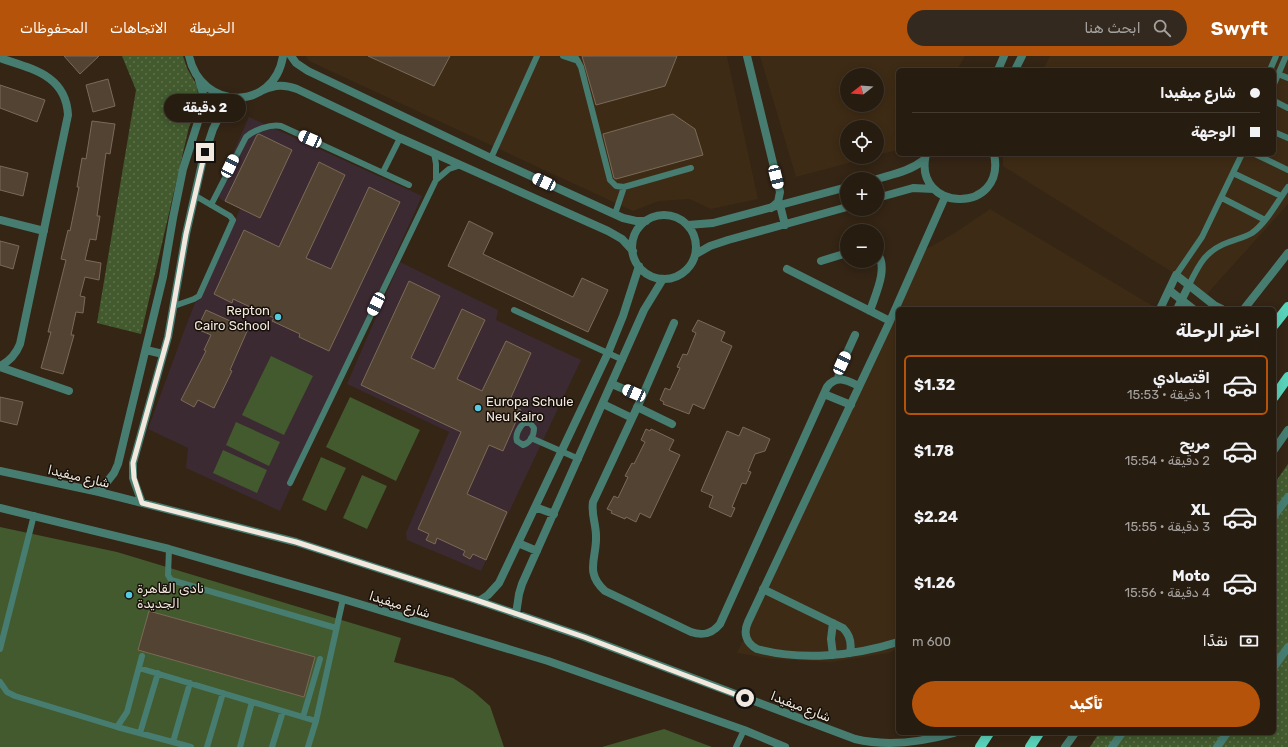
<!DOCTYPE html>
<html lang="ar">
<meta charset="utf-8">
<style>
body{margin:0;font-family:Rubik,"Noto Naskh Arabic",sans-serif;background:#33291e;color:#f1f3f6;direction:rtl;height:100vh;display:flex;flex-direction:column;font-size:15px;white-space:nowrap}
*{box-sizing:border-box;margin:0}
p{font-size:13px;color:#a4a19f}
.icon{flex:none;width:22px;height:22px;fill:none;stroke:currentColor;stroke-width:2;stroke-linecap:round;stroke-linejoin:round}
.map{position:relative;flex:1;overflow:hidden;direction:ltr}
.drawer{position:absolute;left:896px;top:251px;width:380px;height:428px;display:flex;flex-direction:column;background:#271c10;border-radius:6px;box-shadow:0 2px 10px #0003,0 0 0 1px #433a30;direction:rtl}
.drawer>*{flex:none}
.hud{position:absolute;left:896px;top:12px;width:380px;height:88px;border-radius:6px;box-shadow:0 2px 10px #0003,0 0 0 1px #433a30;direction:rtl;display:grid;align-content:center;height:88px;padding:0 16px;background:#271c10}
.needle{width:26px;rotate:253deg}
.controls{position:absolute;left:840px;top:12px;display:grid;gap:8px}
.controls a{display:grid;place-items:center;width:44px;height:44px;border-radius:50%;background:#271c10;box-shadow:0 2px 10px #0003,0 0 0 1px #433a30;font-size:20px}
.end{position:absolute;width:18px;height:18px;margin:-9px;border:5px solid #f2e8de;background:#111;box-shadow:0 0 0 2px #111}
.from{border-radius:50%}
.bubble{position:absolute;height:28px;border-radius:14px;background:#271c10;box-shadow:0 2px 10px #0003,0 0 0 1px #433a30;font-size:13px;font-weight:700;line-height:28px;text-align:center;direction:rtl}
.car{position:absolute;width:12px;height:24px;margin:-12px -6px;border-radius:5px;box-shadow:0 0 3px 1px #0007;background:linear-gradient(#fff 24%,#345 0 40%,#fff 0 76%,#345 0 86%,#fff 0)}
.hud b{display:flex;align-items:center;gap:14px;height:38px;font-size:15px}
.hud b+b{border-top:1px solid #433a30}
.hud i{width:10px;height:10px;background:#f1f3f6}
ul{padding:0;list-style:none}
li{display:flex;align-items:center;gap:12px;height:60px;margin:0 8px 6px;padding:0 8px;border:2px solid transparent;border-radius:6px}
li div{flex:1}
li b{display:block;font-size:15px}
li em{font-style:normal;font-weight:700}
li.selected{border-color:#b45309}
li>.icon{width:36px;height:36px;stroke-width:1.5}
h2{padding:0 16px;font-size:18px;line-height:48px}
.pay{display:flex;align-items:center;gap:10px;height:44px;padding:0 16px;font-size:15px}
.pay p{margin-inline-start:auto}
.action{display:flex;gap:8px;margin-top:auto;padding:8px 16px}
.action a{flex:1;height:46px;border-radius:24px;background:#b45309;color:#fff;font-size:16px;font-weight:700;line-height:46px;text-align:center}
header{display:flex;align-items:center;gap:24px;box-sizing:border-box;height:56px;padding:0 20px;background:#b45309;color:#fff}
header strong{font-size:19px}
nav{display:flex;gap:22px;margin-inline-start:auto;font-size:14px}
.search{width:280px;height:36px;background:#33291e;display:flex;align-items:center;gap:10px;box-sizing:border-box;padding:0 14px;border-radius:22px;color:#a4a19f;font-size:15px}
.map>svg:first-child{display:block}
</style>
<header>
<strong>Swyft</strong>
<div class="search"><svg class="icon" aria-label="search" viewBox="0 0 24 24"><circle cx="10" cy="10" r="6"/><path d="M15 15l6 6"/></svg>ابحث هنا</div>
<nav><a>الخريطة</a><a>الاتجاهات</a><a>المحفوظات</a></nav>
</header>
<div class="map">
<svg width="1288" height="691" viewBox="0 0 1288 691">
<defs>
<pattern id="grass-dots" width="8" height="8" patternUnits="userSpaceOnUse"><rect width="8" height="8" fill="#425a2e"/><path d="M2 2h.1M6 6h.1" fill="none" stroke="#5e724c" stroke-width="1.8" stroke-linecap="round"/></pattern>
</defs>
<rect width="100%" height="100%" fill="#342515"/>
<!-- built -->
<path fill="#3e2b15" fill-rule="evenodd" d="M306,0H727L758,143L711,153L689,143L659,145L633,155L309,5Z
M760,0H965L957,14H898V94L877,99V71H847V101H871L796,121ZM847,19H877V49H847Z
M1050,0H1288V148L1207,238L1003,110V98H1274V14H1043Z
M990,153L1158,253H898V592L889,597L831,606L773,603L737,597L919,197L955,177Z"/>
<!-- education -->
<path fill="#3c2a32" d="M249,61L422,140L280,455L186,412L188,392L148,373L184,275L195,247L200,243L240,153L220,143L216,135Z
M400,206L498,254L496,264L581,304L481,515L407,484L406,477L449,376L347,328Z"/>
<!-- grass -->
<path fill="url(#grass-dots)" d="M122,0H183L187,12L197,30L199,49L189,71L141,278L97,267L136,34Z
M1288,408V691H1090L1099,677H1274V428Z"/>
<!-- garden -->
<path fill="#425a2e" d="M271,300L313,320L284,379L242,359Z
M350,341L420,374L396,425L326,391Z
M236,366L280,386L269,410L226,389Z
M223,394L267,414L257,437L213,417Z
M321,401L346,412L326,455L302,444Z
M362,419L387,430L367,473L343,462Z
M0,471L117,496L401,582L394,606L453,622L473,635L490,650L504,691H0Z
M664,673L712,691H602Z"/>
<!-- building -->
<path fill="#534332" stroke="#7b6a58" d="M64,0H99L80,18Z
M368,0H450L434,30Z
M582,0H677L665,30L596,49Z
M108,23L115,50L93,56L86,29Z
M0,29L45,44L37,66L0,52Z
M673,58L695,73L703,99L616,123L614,122L603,78Z
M92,65L115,68L110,98L106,97L97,160H100L96,184L90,183L85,204L101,207L99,224L85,221L80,240L85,241L83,257L76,256L71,279H74L63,318L41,312L51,276H48L66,204L61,203L68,174L70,175L79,131H77L82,102L86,103Z
M259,78L292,94L260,162L225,145L257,79Z
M319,106L345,119L306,202L331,213L369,131L400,146L329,295L299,281L300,278L272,265L274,262L233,243L232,247L214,238L244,174L279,191Z
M0,110L28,117L23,140L0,134Z
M469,165L493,177L483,198L573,241L582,222L608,234L588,276L448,210Z
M0,185L19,190L13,213L0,209Z
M409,225L440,240L411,302L434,313L462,253L485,264L457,323L482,335L506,285L531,297L508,348L521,354L503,395L489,389L467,438L507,456L486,504L473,498L470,503L463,499L465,495L437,482L435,488L426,484L429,478L418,473L461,376L361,329Z
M206,254L248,273L230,314L232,315L214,352L198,344L194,351L181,344L206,295L204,294L211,279L197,273Z
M698,264L725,276L721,285L732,290L704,353L693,348L689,358L663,348L664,346L660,344L665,332L670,334L680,312L677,311L683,298L687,299L696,277L692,275Z
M0,341L23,346L17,369L0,365Z
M743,371L770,383L765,395L755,398L748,415L751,416L746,428L742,427L732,451L735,452L731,461L709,451L713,440L701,435L727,375L739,380Z
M646,373L650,375L651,373L674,384L669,394L680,399L650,462L640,457L636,466L626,461L625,463L611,457L612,455L607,453L614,440L618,442L628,421L625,420L632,407L634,408L645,386L641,384Z
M149,555L315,601L304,641L138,594Z"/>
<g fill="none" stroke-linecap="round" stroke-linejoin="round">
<!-- service -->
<path stroke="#477d71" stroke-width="6" d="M563,0L578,5
M575,0L581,11L610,124L616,130L624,131L691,112
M1270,14L1276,0
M1278,18L1288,22
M1274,28L1286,0
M1274,45L1288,52
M1274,76L1288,82
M434,97L436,108V124
M1255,98L1288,114
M491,102L537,0
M383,116L400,82
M1233,117L1281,140
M1222,142L1265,164
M211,149L246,81C254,74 270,68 281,70L409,129
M615,158L624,131
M1176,219L1202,181L1242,98
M1189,229C1199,208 1206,194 1229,186C1237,183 1245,181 1252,177C1267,166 1277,146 1288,131
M174,250L194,243L199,240L233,164L230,160L194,139
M514,254L623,304
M524,367H530L534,372C534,380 530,387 523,389L517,385C515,379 519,371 524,367Z
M531,382L579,403
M290,427L436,124L449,113L461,109
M169,493L168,519L171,524L336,572
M0,593L34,459
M139,612L316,665
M0,626L7,636L15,640L117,671L191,691
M303,661L320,603
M117,671L127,656L142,600
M140,677L158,617
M173,686L190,627
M207,691L223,637
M240,691L252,646
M272,691L283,655
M308,691L316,665L343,543
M736,691L744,674"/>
<!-- minor -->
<path stroke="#477d71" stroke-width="8" d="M747,0L780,136L778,146L771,152
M0,2C32,13 66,19 68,59L20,288C16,298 10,305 0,310
M0,164L44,175
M821,205L847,197
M787,213L890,265
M1169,234L1193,253
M1160,253L1176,219L1214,249L1222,253
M1177,253L1189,229
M1244,253L1288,197
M870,255C875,239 889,212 877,197
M674,267L642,341L593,446C591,458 596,468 596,480C597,502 584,516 605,535L691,576C703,580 712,578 720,568L827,331C837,318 848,325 859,330
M0,311L69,335
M838,323L840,312L855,279
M612,328L642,341
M824,338L851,349
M603,348L632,362
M637,351L672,368
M1274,394L1288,374
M1274,460L1288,441
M763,533L843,572C850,579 852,587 850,597
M833,567L831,583L833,599
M898,586C854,600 802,605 757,593C746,587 743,577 748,566L890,265L945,141
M1274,611L1288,591
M1065,691L1075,677
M1112,691L1122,677
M1217,691L1227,677"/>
<!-- tertiary -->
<path stroke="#477d71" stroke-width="8" d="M189,0C201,55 274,56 283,0
M291,0L296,7L308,15L491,102L623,162L636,165H646
M998,14L1004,0
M1015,14L1022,0
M263,34C275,29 284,28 297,33L400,82L608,175L622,183L633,195
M926,98C912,157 1007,159 994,98
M877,123C894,118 910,115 924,104
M877,142L913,132L934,133
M780,149L785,169
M632 191a32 32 0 1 1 64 0a32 32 0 1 1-64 0Z
M688,169L713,167L847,131
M696,198L710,190L728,184L847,151
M146,294L163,298
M0,415L99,436L296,486L479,545L584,581L855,683C888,691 922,686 954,677
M99,436L114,417L118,408L163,221L173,162L183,113L203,50V38L199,24
M142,447L133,422V407L168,281L186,178L203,103L213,73L223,53L227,49L241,42
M535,451L554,458
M0,452L169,493L343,543L548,605L744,674L785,691
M518,487L537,495
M479,545L488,539L499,527L518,487L608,297L623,260L639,210
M516,558L519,538L522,528L644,254L663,223"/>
<!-- primary -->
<path stroke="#59d2b9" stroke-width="10" d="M1274,269L1288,251
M1274,341L1288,321
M980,691L989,677
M1030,691L1039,677"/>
</g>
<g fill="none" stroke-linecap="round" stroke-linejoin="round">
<!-- route -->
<path stroke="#f2e8de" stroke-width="5" d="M205,96L186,178L168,281L133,407L134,422L142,447L296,486L479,545L584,581L745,642"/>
</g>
<!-- markers -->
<g fill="#55cae0" stroke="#161009" stroke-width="1.5">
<circle cx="278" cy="261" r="4"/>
<circle cx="478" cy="352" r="4"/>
<circle cx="129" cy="539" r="4"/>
</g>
<g text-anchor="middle" stroke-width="3" stroke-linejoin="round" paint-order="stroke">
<!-- poi labels -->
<g font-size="13" fill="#f2e8de" stroke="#161009" text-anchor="start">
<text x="270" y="259" text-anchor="end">Repton<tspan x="270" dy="15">Cairo School</tspan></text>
<text x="486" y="350">Europa Schule<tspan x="486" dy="15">Neu Kairo</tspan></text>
<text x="137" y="537">نادى القاهرة<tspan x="137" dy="15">الجديدة</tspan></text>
</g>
<!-- street labels -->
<g font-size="13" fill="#f2e8de" stroke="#161009">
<text transform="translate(79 420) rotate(13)" y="5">شارع ميفيدا</text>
<text transform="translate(400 548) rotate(17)" y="5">شارع ميفيدا</text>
<text transform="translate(801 650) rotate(21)" y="5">شارع ميفيدا</text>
</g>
</g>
</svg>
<div class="controls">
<a><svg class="needle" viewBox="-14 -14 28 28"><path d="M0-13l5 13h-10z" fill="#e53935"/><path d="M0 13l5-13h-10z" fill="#a4a19f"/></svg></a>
<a><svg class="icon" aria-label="locate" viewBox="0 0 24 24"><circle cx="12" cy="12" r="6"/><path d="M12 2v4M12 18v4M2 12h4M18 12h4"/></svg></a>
<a>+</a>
<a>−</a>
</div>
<i class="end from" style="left:745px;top:642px"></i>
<i class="end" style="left:205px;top:96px"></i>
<div class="bubble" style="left:164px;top:38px;width:82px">2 دقيقة</div>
<i class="car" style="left:310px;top:83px;rotate:294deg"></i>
<i class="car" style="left:230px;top:110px;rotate:26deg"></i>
<i class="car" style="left:776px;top:121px;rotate:166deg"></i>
<i class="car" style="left:544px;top:126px;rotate:295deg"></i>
<i class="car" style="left:376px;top:248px;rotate:206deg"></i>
<i class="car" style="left:842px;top:307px;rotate:25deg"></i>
<i class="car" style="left:634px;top:337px;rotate:294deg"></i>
<div class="hud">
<b><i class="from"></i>شارع ميفيدا</b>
<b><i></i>الوجهة</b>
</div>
<section class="drawer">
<h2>اختر الرحلة</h2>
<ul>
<li class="selected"><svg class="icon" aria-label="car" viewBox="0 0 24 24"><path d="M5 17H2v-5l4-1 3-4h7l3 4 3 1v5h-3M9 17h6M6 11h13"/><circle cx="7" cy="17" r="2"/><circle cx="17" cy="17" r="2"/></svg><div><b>اقتصادي</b><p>1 دقيقة · 15:53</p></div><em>$1.32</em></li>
<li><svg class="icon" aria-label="car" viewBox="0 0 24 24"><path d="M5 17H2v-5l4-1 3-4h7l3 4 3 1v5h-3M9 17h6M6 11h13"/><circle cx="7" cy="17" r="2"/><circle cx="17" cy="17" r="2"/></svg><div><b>مريح</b><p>2 دقيقة · 15:54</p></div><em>$1.78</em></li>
<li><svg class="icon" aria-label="car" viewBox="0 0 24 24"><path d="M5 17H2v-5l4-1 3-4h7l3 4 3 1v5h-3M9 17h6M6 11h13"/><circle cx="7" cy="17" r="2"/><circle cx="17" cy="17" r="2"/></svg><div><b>XL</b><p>3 دقيقة · 15:55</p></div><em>$2.24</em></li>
<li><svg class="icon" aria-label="car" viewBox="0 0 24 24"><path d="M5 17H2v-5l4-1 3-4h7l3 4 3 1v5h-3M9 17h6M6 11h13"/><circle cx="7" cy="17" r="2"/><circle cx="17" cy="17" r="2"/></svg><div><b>Moto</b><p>4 دقيقة · 15:56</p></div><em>$1.26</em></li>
</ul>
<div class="pay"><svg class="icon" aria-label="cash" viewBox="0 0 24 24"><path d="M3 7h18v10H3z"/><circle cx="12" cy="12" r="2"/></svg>نقدًا<p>600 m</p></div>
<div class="action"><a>تأكيد</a></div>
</section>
</div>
